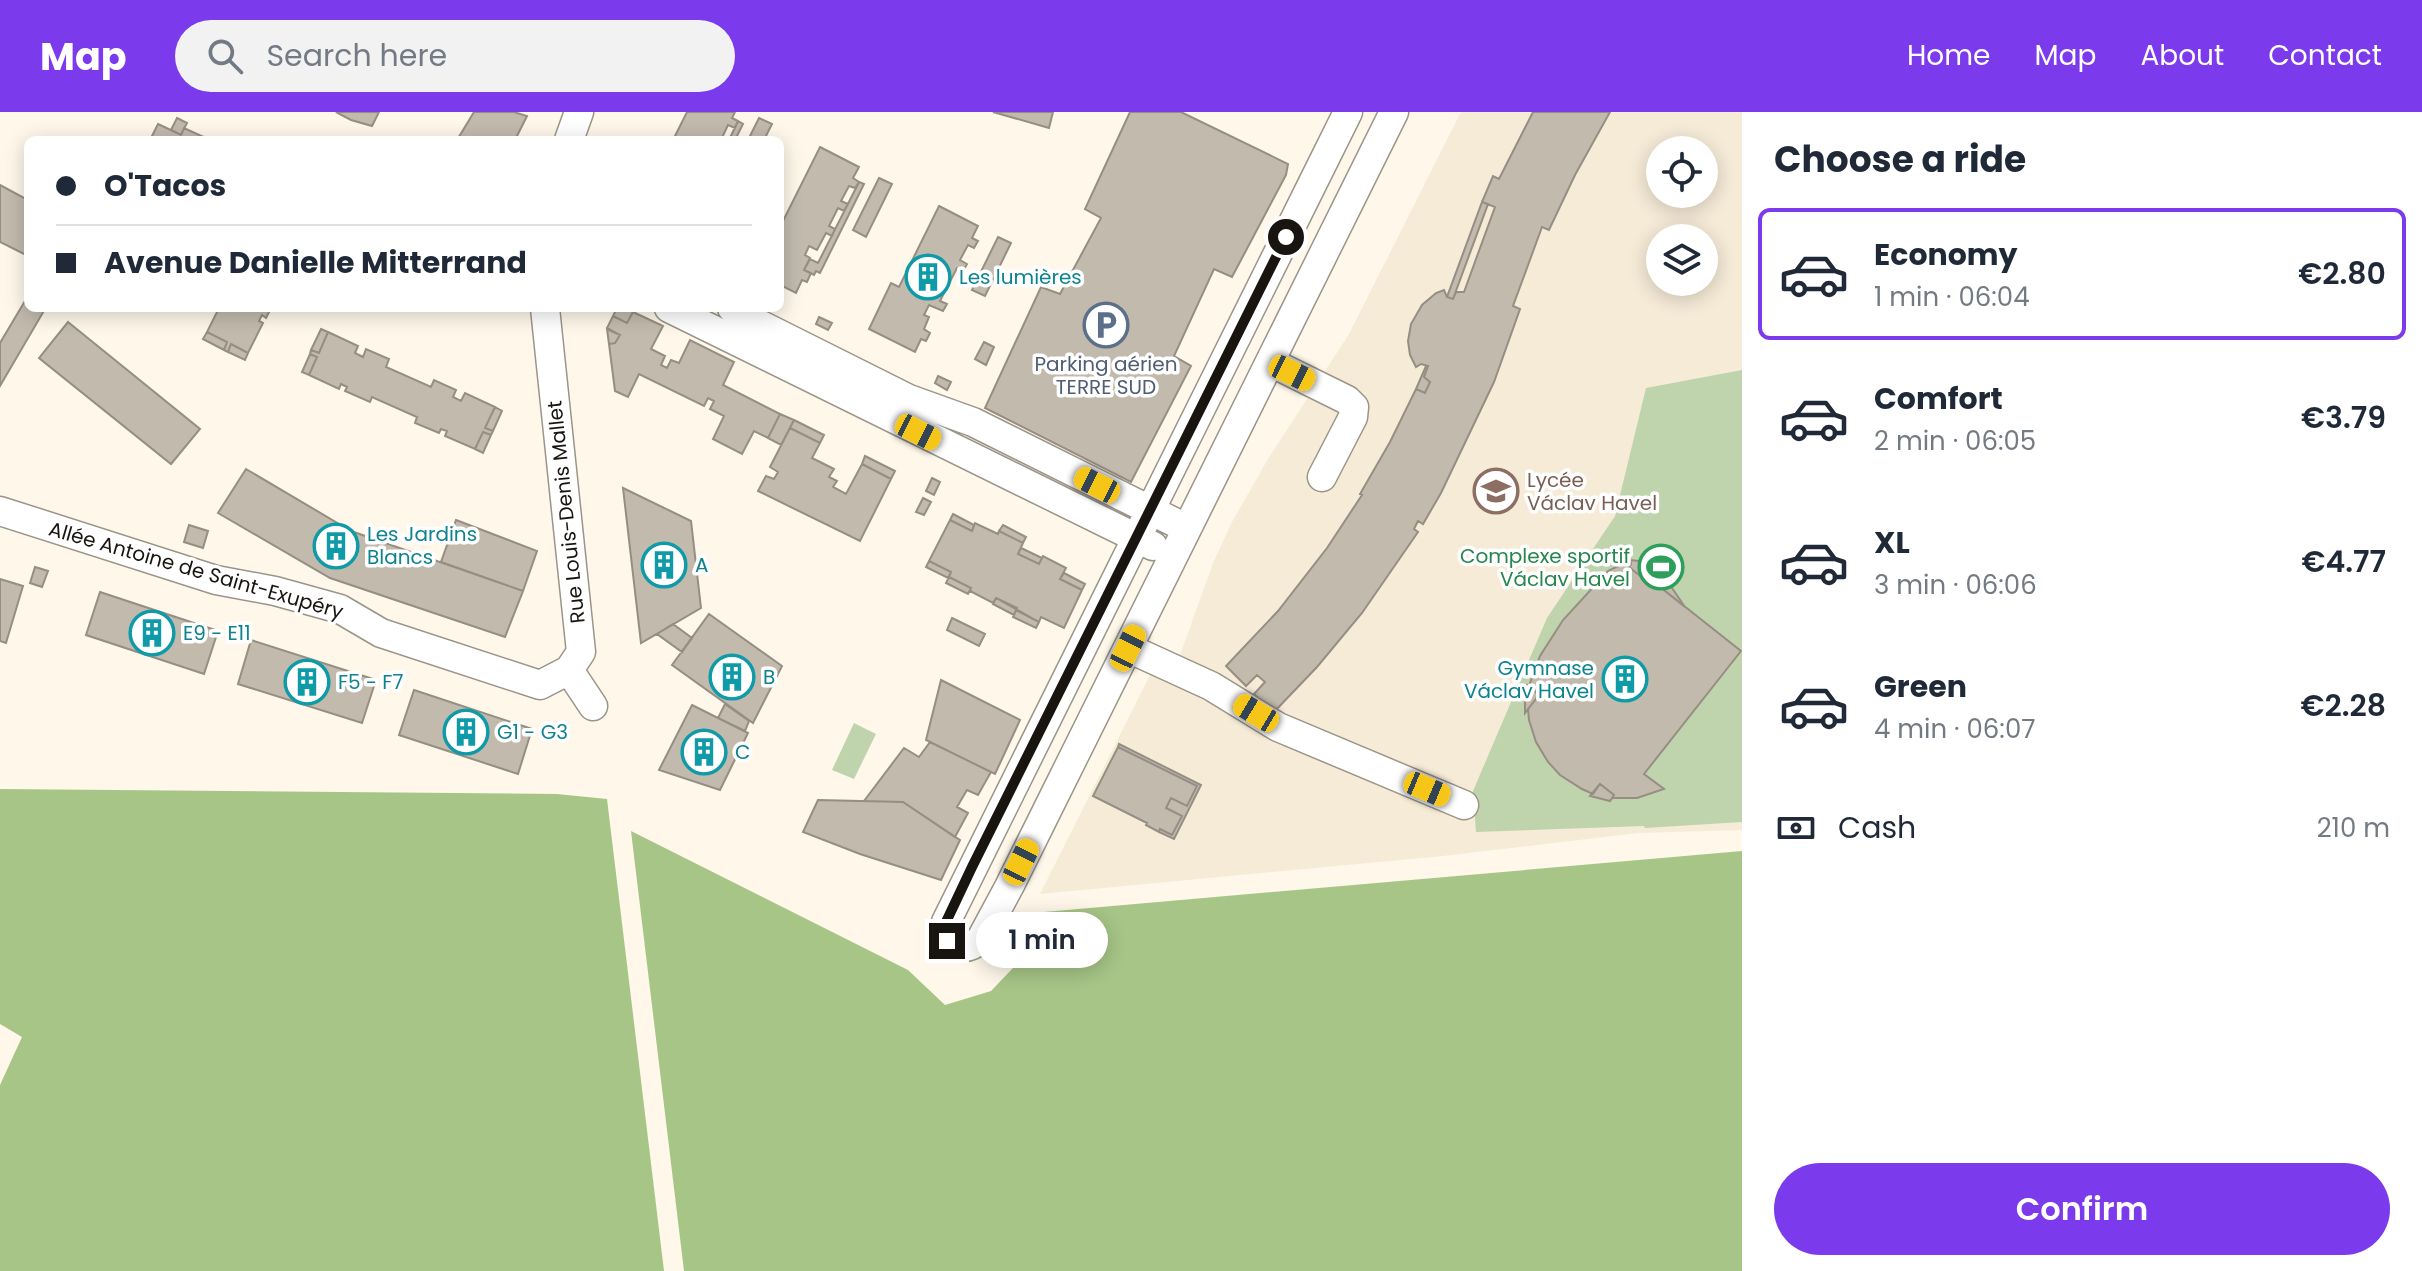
<!DOCTYPE html>
<meta charset="utf-8">
<style>
body{margin:0;font-family:Poppins,sans-serif;background:#f2f2f3;color:#1f2937;height:100vh;display:flex;flex-direction:column;font-size:30px;white-space:nowrap}
*{box-sizing:border-box;margin:0}
p{font-size:26px;color:#747a83}
.icon{flex:none;width:44px;height:44px;fill:none;stroke:currentColor;stroke-width:2;stroke-linecap:round;stroke-linejoin:round}
.map{position:relative;flex:1;overflow:hidden}
.panel{display:flex;flex-direction:column;background:#fff;width:680px}
.panel>*{flex:none}
.hud{position:absolute;left:24px;top:24px;width:760px;height:176px;border-radius:12px;box-shadow:0 4px 20px #0003;display:grid;align-content:center;height:176px;padding:0 32px;background:#fff}
.fabs{position:absolute;left:1646px;top:24px;display:grid;gap:16px}
.fabs a{display:grid;place-items:center;width:72px;height:72px;border-radius:50%;background:#fff;box-shadow:0 4px 20px #0003;font-size:40px}
.end{position:absolute;width:36px;height:36px;margin:-18px;border:10px solid #181511;background:#fff;box-shadow:0 0 0 4px #fff}
.from{border-radius:50%}
.bubble{position:absolute;height:56px;border-radius:28px;background:#fff;box-shadow:0 4px 20px #0003;font-size:26px;font-weight:600;line-height:56px;text-align:center}
.car{position:absolute;width:24px;height:48px;margin:-24px -12px;border-radius:10px;box-shadow:0 0 6px 2px #0007;background:linear-gradient(#f5c518 24%,#345 0 40%,#f5c518 0 76%,#345 0 86%,#f5c518 0)}
.hud b{display:flex;align-items:center;gap:28px;height:76px;font-size:30px}
.hud b+b{border-top:2px solid #e0e1e3}
.hud i{width:20px;height:20px;background:#1f2937}
ul{padding:0;list-style:none}
li{display:flex;align-items:center;gap:24px;height:132px;margin:0 16px 12px;padding:0 16px;border:4px solid transparent;border-radius:12px}
li div{flex:1}
li b{display:block;font-size:30px}
li em{font-style:normal;font-weight:600}
li.current{border-color:#7c3aed}
li>.icon{width:72px;height:72px;stroke-width:1.5}
h2{padding:0 32px;font-size:36px;line-height:96px}
.pay{display:flex;align-items:center;gap:20px;height:88px;padding:0 32px;font-size:30px}
.pay p{margin-inline-start:auto}
.cta{display:flex;gap:16px;margin-top:auto;padding:16px 32px}
.cta a{flex:1;height:92px;border-radius:48px;background:#7c3aed;color:#fff;font-size:32px;font-weight:600;line-height:92px;text-align:center}
header{display:flex;align-items:center;gap:48px;box-sizing:border-box;height:112px;padding:0 40px;background:#7c3aed;color:#fff}
header strong{font-size:38px}
nav{display:flex;gap:44px;margin-inline-start:auto;font-size:28px}
.search{width:560px;height:72px;background:#f2f2f3;display:flex;align-items:center;gap:20px;box-sizing:border-box;padding:0 28px;border-radius:44px;color:#747a83;font-size:30px}
main{display:flex;flex:1;min-height:0}
.map>svg:first-child{display:block}
</style>
<header>
<strong>Map</strong>
<div class="search"><svg class="icon" aria-label="search" viewBox="0 0 24 24"><circle cx="10" cy="10" r="6"/><path d="M15 15l6 6"/></svg>Search here</div>
<nav><a>Home</a><a>Map</a><a>About</a><a>Contact</a></nav>
</header>
<main>
<div class="map">
<svg width="1742" height="1159" viewBox="0 0 1742 1159">
<rect width="100%" height="100%" fill="#fef7ea"/>
<!-- built -->
<path fill="#f6ebd7" fill-rule="evenodd" d="M1461,0H1742V718L1638,721L1443,744L1040,782L1151,561L1179,546L1213,451L1232,410L1268,347L1349,222ZM1660,38H1704V82H1660ZM1660,126H1704V170H1660Z"/>
<!-- green -->
<path fill="#bfd4ac" d="M1742,258V710L1645,716L1644,714L1476,720L1473,679L1547,506L1615,404L1646,276Z
M854,611L876,622L854,667L832,658Z"/>
<!-- forest -->
<path fill="#a6c586" d="M0,677L557,682L607,687L664,1159H0V973L22,925L0,912Z
M631,719L908,858L945,893L991,879L1035,833L1044,800L1742,739V1159H684Z"/>
<!-- building -->
<path fill="#c2baad" stroke="#968e83" stroke-width="2" d="M336,0H379L372,14L351,8Z
M474,0H514L527,4L515,28H457Z
M687,0H735L732,6L738,9L735,16L728,13L721,28H673Z
M993,0H1053L1049,16Z
M1130,0H1181L1288,52L1286,63L1232,165L1214,157L1174,244L1191,254L1131,370L985,296L1041,175L1060,182L1101,106L1085,97Z
M1533,0H1610L1575,63L1549,118L1542,115L1513,194L1520,197L1494,270L1441,381L1423,412L1418,409L1414,417L1418,420L1362,501L1317,555L1273,601L1254,582L1265,570L1257,563L1246,574L1226,554L1278,499L1327,436L1362,383L1360,382L1390,330L1416,277L1425,281L1430,270L1424,265L1428,254L1421,252L1416,255L1410,243L1408,229L1411,212L1422,193L1436,181L1444,178L1447,185L1453,187L1456,180H1464L1495,95L1482,90L1493,64L1499,67Z
M177,6L187,11L181,23L171,18Z
M759,6L772,12L764,28H748Z
M738,9L743,12L735,28H729Z
M158,12L181,23L184,16L208,27L150,28Z
M820,35L859,55L853,66L859,70L855,76L849,74L841,89L848,92L844,99L838,96L829,114L835,117L832,124L826,121L817,138L809,134L805,143L810,146L804,158L811,161L807,170L802,168L796,181L780,173V115Z
M879,66L892,72L866,125L853,118Z
M859,70L864,72L820,161L816,159L814,163L804,158L810,147L818,151Z
M0,73L28,88V144L0,130Z
M1482,90L1488,92L1453,187L1447,185Z
M939,94L978,114L972,126L978,129L974,136L968,133L960,148L967,152L963,159L957,156L940,189L947,192L943,199L929,193L924,203L929,205L924,217L930,221L926,229L921,227L915,240L869,217L891,171L899,175Z
M998,125L1011,131L985,184L972,178Z
M28,184V196L45,197L0,274V231Z
M219,196H271L266,206L262,203L259,209L263,211L248,241L231,232L228,240L224,238L227,230L207,220Z
M617,196H626L633,200L627,211L613,204Z
M633,200L663,214L651,237L665,244L661,253L667,256L671,248L679,251L690,228L734,250L723,273L780,302L768,326L754,319L742,342L713,327L724,304L710,297L714,289L708,286L704,294L639,262L628,285L615,279L609,232L615,231L620,223L607,216L613,204L627,211Z
M819,205L832,211L828,218L816,212Z
M68,210L200,317L171,352L39,246Z
M321,217L328,220L319,241L311,238Z
M607,217L620,223L615,231L609,232Z
M207,220L227,230L224,238L203,227Z
M328,220L358,234L355,241L363,245L366,237L389,247L386,255L431,275L434,268L456,278L453,285L461,289L465,281L495,295L485,316L493,319L491,323L483,320L475,337L445,324L447,319L441,317L439,321L415,311L417,305L372,285L370,290L345,279L347,275L341,272L339,277L309,263L317,245L310,242L311,238L319,241Z
M984,230L994,235L986,253L975,247Z
M231,232L248,241L245,248L228,240Z
M310,242L317,245L309,263L302,260Z
M1426,254H1428L1424,265L1430,270L1425,281L1416,277Z
M938,264L951,270L947,278L935,271Z
M495,295L502,299L493,319L485,316Z
M780,302L794,308L781,333L768,326Z
M794,308L824,323L820,331L790,316Z
M790,316L820,331L812,346L834,357L829,365L837,369L833,375L846,382L862,352L891,367L860,429L758,379L766,364L774,367L778,360L770,355Z
M483,320L491,323L483,341L475,337Z
M865,344L895,359L891,367L862,352Z
M246,357L351,419L523,479L505,525L330,466L218,401Z
M932,366L940,370L934,383L926,379Z
M623,376L691,409L701,496L641,531Z
M923,386L931,390L924,403L916,400Z
M953,402L974,413L972,419L950,408Z
M456,408L537,439L523,479L441,450Z
M950,408L972,419L975,411L998,422L999,419L1023,431L1018,442L1039,452L1043,444L1066,456L1060,467L1082,478L1064,516L1041,505L1039,510L996,486L993,491L970,479L971,476L949,465L951,460L929,449Z
M189,413L208,419L203,436L184,430Z
M1003,413L1026,425L1023,431L999,419Z
M1021,436L1042,446L1039,452L1018,442Z
M1630,448L1631,452L1629,455L1648,470L1650,467L1741,539L1644,662L1664,677L1637,686H1612L1614,683L1600,672L1593,682L1582,677L1560,663L1548,650L1536,630L1529,608L1528,597L1539,583L1529,574L1540,544L1563,508L1608,459Z
M1630,448L1647,450L1659,457L1685,495L1650,467L1648,470L1629,455L1631,452Z
M929,449L951,460L948,466L926,455Z
M35,455L48,459L42,475L30,471Z
M1064,461L1085,472L1082,478L1060,467Z
M949,465L971,476L968,482L946,471Z
M0,467L23,474L6,531L0,529Z
M100,480L218,519L204,562L86,523Z
M996,486L1017,496L1014,503L993,492Z
M1016,498L1039,510L1036,516L1013,505Z
M709,502L782,554L753,611L672,553Z
M952,506L985,522L979,534L947,518Z
M673,512L692,526L682,540L657,522Z
M251,528L376,568L362,611L238,572Z
M941,568L1020,608L995,662L926,628Z
M1527,573L1539,583L1525,601V584Z
M414,578L532,617L518,662L399,623Z
M725,592L749,609L745,619L718,606Z
M692,593L748,621L720,678L659,658Z
M930,630L991,660L978,683L967,678L957,695L968,701L955,725L903,690L864,689L904,636L919,645Z
M1119,632L1201,673L1174,727L1159,720L1160,717L1172,723L1182,704L1166,696L1171,686L1187,694L1197,674L1118,635Z
M1118,635L1197,674L1187,694L1171,686L1166,696L1182,704L1172,723L1160,717L1159,720L1146,713L1147,711L1093,684Z
M1600,672L1614,683L1610,689L1590,684Z
M818,688L903,690L960,728L941,768L860,742L803,720Z"/>
<g fill="none" stroke-linecap="round" stroke-linejoin="round">
<!-- minor casing -->
<g stroke="#9b9589" stroke-width="31">
<path id="minor" d="M1348,0L946,810L944,819L947,829C959,838 970,837 981,827L1010,773L1394,0
M569,28L579,0
M669,196L1153,434
M732,196L755,210L909,287L973,310L1186,416
M1270,250L1347,288L1354,295L1353,305L1322,365
M0,399L216,468L275,479L340,497L381,521L540,573L569,558L581,540L545,196
M1128,536L1211,574L1278,615L1464,693
M569,558L593,594"/>
</g>
<!-- minor -->
<use href="#minor" stroke="#fff" stroke-width="28"/>
</g>
<g fill="none" stroke-linecap="round" stroke-linejoin="round">
<!-- route -->
<path stroke="#181511" stroke-width="10" d="M947,829L944,819L946,810L972,755L1286,125"/>
</g>
<!-- icons -->
<defs>
<g id="building-ring" transform="scale(2.3)"><circle r="9.5" fill="#fff" stroke="#0f9aa8" stroke-width="1.5"/><path d="M-4-6H4V6H1V3H-1V6H-4ZM-2.5-4.3h1.7v1.8h-1.7ZM.8-4.3h1.7v1.8H.8ZM-2.5-1h1.7V.8h-1.7ZM.8-1h1.7V.8H.8Z" fill="#0f9aa8"/></g>
<g id="parking-ring" transform="scale(2.3)"><circle r="9.5" fill="#fff" stroke="#5c6f8a" stroke-width="1.5"/><path d="M-3.5-5.5H1a3.5 3.5 0 0 1 0 7H-1V5.5H-3.5ZM-1-3.4V-.6H.8a1.4 1.4 0 0 0 0-2.8Z" fill="#5c6f8a"/></g>
<g id="school-ring" transform="scale(2.3)"><circle r="9.5" fill="#fff" stroke="#8d6e63" stroke-width="1.5"/><path d="M0-5L7-2L0 1L-7-2ZM-4 1L0 2.5L4 1V4Q0 6-4 4Z" fill="#8d6e63"/></g>
<g id="stadium-ring" transform="scale(2.3)"><circle r="9.5" fill="#fff" stroke="#2e9e5b" stroke-width="1.5"/><path d="M0-5a6.5 5 0 1 0 0 10a6.5 5 0 1 0 0-10ZM-3.5-1.8h7v3.6h-7Z" fill="#2e9e5b"/></g>
</defs>
<g fill-rule="evenodd">
<use href="#building-ring" x="928" y="165"/>
<use href="#parking-ring" x="1106" y="213"/>
<use href="#school-ring" x="1496" y="379"/>
<use href="#building-ring" x="336" y="434"/>
<use href="#building-ring" x="664" y="453"/>
<use href="#stadium-ring" x="1661" y="455"/>
<use href="#building-ring" x="152" y="521"/>
<use href="#building-ring" x="732" y="565"/>
<use href="#building-ring" x="1625" y="567"/>
<use href="#building-ring" x="307" y="570"/>
<use href="#building-ring" x="466" y="620"/>
<use href="#building-ring" x="704" y="640"/>
</g>
<g text-anchor="middle" stroke-width="7" stroke-linejoin="round" paint-order="stroke">
<!-- culture labels -->
<g font-size="20" fill="#0d838f" stroke="#fff" text-anchor="start">
<text x="959" y="172">Les lumières</text>
<text x="367" y="429">Les Jardins<tspan x="367" dy="23">Blancs</tspan></text>
<text x="695" y="460">A</text>
<text x="183" y="528">E9 - E11</text>
<text x="1594" y="563" text-anchor="end">Gymnase<tspan x="1594" dy="23">Václav Havel</tspan></text>
<text x="763" y="572">B</text>
<text x="338" y="577">F5 - F7</text>
<text x="497" y="627">G1 - G3</text>
<text x="735" y="647">C</text>
</g>
<!-- service labels -->
<g font-size="20" fill="#4e5e75" stroke="#fff">
<text x="1106" y="259">Parking aérien<tspan x="1106" dy="23">TERRE SUD</tspan></text>
</g>
<!-- education labels -->
<g font-size="20" fill="#785e54" stroke="#fff" text-anchor="start">
<text x="1527" y="375">Lycée<tspan x="1527" dy="23">Václav Havel</tspan></text>
</g>
<!-- street labels -->
<g font-size="20" fill="#181511" stroke="#fff">
<text transform="translate(566 400) rotate(-96)" y="7">Rue Louis-Denis Mallet</text>
<text transform="translate(196 458) rotate(16)" y="7">Allée Antoine de Saint-Exupéry</text>
</g>
<!-- leisure labels -->
<g font-size="20" fill="#27864d" stroke="#fff" text-anchor="end">
<text x="1630" y="451">Complexe sportif<tspan x="1630" dy="23">Václav Havel</tspan></text>
</g>
</g>
</svg>
<div class="fabs">
<a><svg class="icon" aria-label="locate" viewBox="0 0 24 24"><circle cx="12" cy="12" r="6"/><path d="M12 2v4M12 18v4M2 12h4M18 12h4"/></svg></a>
<a><svg class="icon" aria-label="layers" viewBox="0 0 24 24"><path d="M12 4l9 5-9 5-9-5zM3 14l9 5 9-5"/></svg></a>
</div>
<i class="end from" style="left:1286px;top:125px"></i>
<i class="end" style="left:947px;top:829px"></i>
<div class="bubble" style="left:976px;top:800px;width:132px">1 min</div>
<i class="car" style="left:1292px;top:261px;rotate:116deg"></i>
<i class="car" style="left:918px;top:320px;rotate:117deg"></i>
<i class="car" style="left:1097px;top:373px;rotate:297deg"></i>
<i class="car" style="left:1128px;top:536px;rotate:26deg"></i>
<i class="car" style="left:1256px;top:601px;rotate:301deg"></i>
<i class="car" style="left:1427px;top:677px;rotate:113deg"></i>
<i class="car" style="left:1021px;top:750px;rotate:26deg"></i>
<div class="hud">
<b><i class="from"></i>O'Tacos</b>
<b><i></i>Avenue Danielle Mitterrand</b>
</div>
</div>
<section class="panel">
<h2>Choose a ride</h2>
<ul>
<li class="current"><svg class="icon" aria-label="car" viewBox="0 0 24 24"><path d="M5 17H2v-5l4-1 3-4h7l3 4 3 1v5h-3M9 17h6M6 11h13"/><circle cx="7" cy="17" r="2"/><circle cx="17" cy="17" r="2"/></svg><div><b>Economy</b><p>1 min · 06:04</p></div><em>€2.80</em></li>
<li><svg class="icon" aria-label="car" viewBox="0 0 24 24"><path d="M5 17H2v-5l4-1 3-4h7l3 4 3 1v5h-3M9 17h6M6 11h13"/><circle cx="7" cy="17" r="2"/><circle cx="17" cy="17" r="2"/></svg><div><b>Comfort</b><p>2 min · 06:05</p></div><em>€3.79</em></li>
<li><svg class="icon" aria-label="car" viewBox="0 0 24 24"><path d="M5 17H2v-5l4-1 3-4h7l3 4 3 1v5h-3M9 17h6M6 11h13"/><circle cx="7" cy="17" r="2"/><circle cx="17" cy="17" r="2"/></svg><div><b>XL</b><p>3 min · 06:06</p></div><em>€4.77</em></li>
<li><svg class="icon" aria-label="car" viewBox="0 0 24 24"><path d="M5 17H2v-5l4-1 3-4h7l3 4 3 1v5h-3M9 17h6M6 11h13"/><circle cx="7" cy="17" r="2"/><circle cx="17" cy="17" r="2"/></svg><div><b>Green</b><p>4 min · 06:07</p></div><em>€2.28</em></li>
</ul>
<div class="pay"><svg class="icon" aria-label="cash" viewBox="0 0 24 24"><path d="M3 7h18v10H3z"/><circle cx="12" cy="12" r="2"/></svg>Cash<p>210 m</p></div>
<div class="cta"><a>Confirm</a></div>
</section>
</main>
